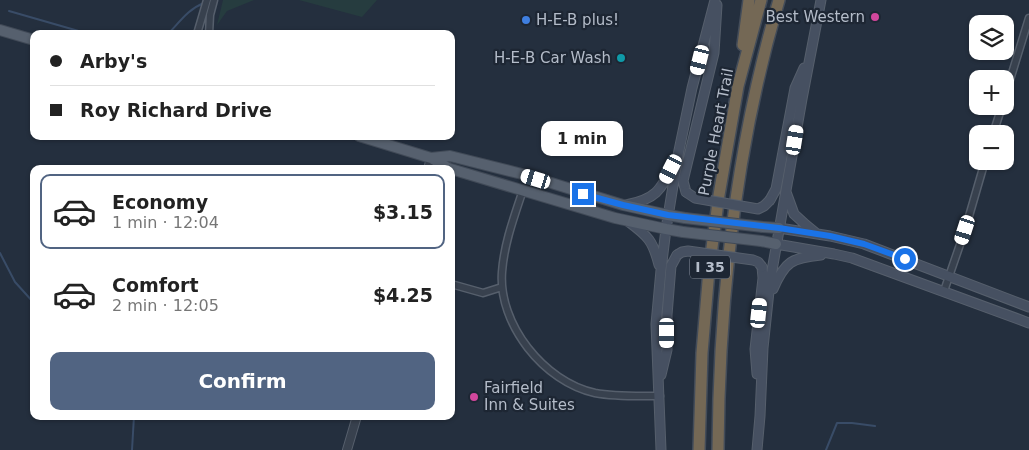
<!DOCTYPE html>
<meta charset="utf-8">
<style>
body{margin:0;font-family:"DejaVu Sans",sans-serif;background:#f6f6f6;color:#222;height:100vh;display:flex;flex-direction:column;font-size:19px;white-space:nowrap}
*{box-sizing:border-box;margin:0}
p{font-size:16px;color:#767676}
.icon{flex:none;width:28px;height:28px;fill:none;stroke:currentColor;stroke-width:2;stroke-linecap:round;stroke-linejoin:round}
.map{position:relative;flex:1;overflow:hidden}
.side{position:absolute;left:30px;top:165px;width:425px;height:255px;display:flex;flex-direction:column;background:#fff;border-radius:10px;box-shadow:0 1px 4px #0004}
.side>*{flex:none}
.banner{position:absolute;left:30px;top:30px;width:425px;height:110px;border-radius:10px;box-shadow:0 1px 4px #0004;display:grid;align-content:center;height:110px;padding:0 20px;background:#fff}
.controls{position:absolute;left:969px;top:15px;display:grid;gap:10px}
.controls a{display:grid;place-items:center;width:45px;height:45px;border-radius:10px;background:#fff;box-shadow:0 1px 4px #0004;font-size:25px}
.end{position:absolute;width:22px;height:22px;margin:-11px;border:6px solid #1a73e8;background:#fff;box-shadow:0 0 0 2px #fff}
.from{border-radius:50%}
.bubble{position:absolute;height:35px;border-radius:10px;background:#fff;box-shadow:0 1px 4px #0004;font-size:16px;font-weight:700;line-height:35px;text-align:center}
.car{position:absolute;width:15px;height:30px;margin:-15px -8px;border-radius:6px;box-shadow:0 0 4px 1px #0007;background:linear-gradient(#fff 24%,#345 0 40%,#fff 0 76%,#345 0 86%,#fff 0)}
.banner b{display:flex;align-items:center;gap:18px;height:48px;font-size:19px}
.banner b+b{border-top:1px solid #e0e0e0}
.banner i{width:12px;height:12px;background:#222}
ul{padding:9px 0 0;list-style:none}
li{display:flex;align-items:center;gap:15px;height:75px;margin:0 10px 8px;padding:0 10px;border:2px solid transparent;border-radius:10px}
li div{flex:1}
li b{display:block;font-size:19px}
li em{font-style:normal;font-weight:700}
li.selected{border-color:#516482}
li>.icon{width:45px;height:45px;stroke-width:1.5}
.cta{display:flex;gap:10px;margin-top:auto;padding:10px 20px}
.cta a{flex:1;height:58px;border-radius:10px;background:#516482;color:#fff;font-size:20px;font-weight:700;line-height:58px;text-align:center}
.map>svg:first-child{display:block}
</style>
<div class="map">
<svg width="1029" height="450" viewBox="0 0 1029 450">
<rect width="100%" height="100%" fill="#242f3e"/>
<!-- green -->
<path fill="#263c3f" d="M223,0H254L227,11L217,25Z
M299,0H377L362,17Z"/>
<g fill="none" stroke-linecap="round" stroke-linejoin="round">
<!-- stream -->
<path stroke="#394c67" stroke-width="2" d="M9,11L89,34
M168,34C179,23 188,9 204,3
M0,253L15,282L34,303
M132,450L134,416
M826,450L837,423H852L875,426"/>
<!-- minor casing -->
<g stroke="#565f6c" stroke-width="9">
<path id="minor" d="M197,34L207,0
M209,34L210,15L214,0
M1005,96L1029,18
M993,134L1002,106
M523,190C514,217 504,244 502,272C498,324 544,382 595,393C616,397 638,396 660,396
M451,284L483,293L502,287
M944,291L965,230L985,161"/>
</g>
<!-- tertiary casing -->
<g stroke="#565f6c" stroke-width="10">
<path id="tertiary" d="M428,169L431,158
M347,450L357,416"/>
</g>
<!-- secondary casing -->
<g stroke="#565f6c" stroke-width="11">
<path id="secondary" d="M686,192L683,181L714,53L717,5
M786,192L794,214L806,225L817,234
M770,200L776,189L795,88L804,68
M626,205C656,199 660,191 674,164
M629,222C648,236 653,241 659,265
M779,228L830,236L864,244L1029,307
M776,244L834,254L852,258L1029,323
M773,289C785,261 792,258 821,255
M757,374L755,349L763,278L762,267
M661,375L667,350V315L671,266L677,255
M661,450L656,324L661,270L666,229L678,155L692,88L715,0
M757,450L760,416L763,348L770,282L802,99L821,0"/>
</g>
<!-- primary casing -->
<g stroke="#414a57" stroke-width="12">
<path id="primary" d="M0,30L34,40
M359,136L431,158L450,169
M431,158L450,156L522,174L623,205L668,215L685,218
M451,169L615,218L666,229L683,232
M763,227L779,228
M761,241L776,244"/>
</g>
<!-- motorway casing -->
<g stroke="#434c59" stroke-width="14">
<path id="motorway" d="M743,45L749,0
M699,450L702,353L709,270L719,195L738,86L761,0
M718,450C719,299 736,145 779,0"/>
</g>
<!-- minor -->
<use href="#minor" stroke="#38414e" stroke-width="6"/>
<!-- tertiary -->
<use href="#tertiary" stroke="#38414e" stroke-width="8"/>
<!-- secondary -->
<use href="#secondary" stroke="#465061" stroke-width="9"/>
<!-- primary -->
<use href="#primary" stroke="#56606e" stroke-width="10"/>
<!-- motorway -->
<use href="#motorway" stroke="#746855" stroke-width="11"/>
<!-- secondary-bridge casing -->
<g stroke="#565f6c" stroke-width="11" stroke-linecap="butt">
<path id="secondary-bridge" d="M686,192L695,198L758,209L764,206L770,200
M677,255L682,252L688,251L753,260L758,262L762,267"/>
</g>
<!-- primary-bridge casing -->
<g stroke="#414a57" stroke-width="12" stroke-linecap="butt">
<path id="primary-bridge" d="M685,218L763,227
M683,232L761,241"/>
</g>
<!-- secondary-bridge -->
<use href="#secondary-bridge" stroke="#465061" stroke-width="9"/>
<!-- primary-bridge -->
<use href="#primary-bridge" stroke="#56606e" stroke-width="10"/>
</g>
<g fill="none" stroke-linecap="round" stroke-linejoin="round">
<!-- route -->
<path stroke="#1a73e8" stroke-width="6" d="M583,194L623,205L668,215L779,228L830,236L864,244L905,259"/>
</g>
<!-- markers -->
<g fill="#d1479c" stroke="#1d2633" stroke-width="2">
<circle cx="875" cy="17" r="5"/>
<circle cx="474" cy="397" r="5"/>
</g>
<circle fill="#3f7fe0" stroke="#1d2633" stroke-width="2" cx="526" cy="20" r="5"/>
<circle fill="#0f9aa8" stroke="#1d2633" stroke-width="2" cx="621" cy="58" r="5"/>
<g text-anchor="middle" stroke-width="4.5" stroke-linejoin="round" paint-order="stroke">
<!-- shield labels -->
<rect fill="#1d2633" stroke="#878f9c" stroke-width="1" x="690" y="255.5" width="40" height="23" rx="4"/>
<g font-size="14" font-weight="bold" fill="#b4bcc9">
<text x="710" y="272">I 35</text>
</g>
<!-- poi labels -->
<g font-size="15" fill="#b4bcc9" stroke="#1d2633" text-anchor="end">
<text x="865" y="22">Best Western</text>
<text x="536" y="25" text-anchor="start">H-E-B plus!</text>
<text x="611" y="63">H-E-B Car Wash</text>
<text x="484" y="393" text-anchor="start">Fairfield<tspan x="484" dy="17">Inn &amp; Suites</tspan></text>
</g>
<!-- street labels -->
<g font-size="15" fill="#b4bcc9" stroke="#1d2633">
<text transform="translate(716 132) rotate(-79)" y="5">Purple Heart Trail</text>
</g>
</g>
</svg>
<div class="controls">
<a><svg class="icon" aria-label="layers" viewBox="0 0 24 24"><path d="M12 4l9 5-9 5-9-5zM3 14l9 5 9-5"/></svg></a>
<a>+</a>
<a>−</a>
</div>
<i class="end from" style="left:905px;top:259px"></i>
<i class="end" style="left:583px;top:194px"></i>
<div class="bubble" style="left:541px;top:121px;width:82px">1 min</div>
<i class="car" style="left:700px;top:60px;rotate:194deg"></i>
<i class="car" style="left:795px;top:140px;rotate:9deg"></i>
<i class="car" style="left:671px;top:169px;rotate:207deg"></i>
<i class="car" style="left:536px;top:179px;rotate:287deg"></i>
<i class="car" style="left:965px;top:230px;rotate:198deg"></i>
<i class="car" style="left:759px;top:313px;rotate:6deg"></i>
<i class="car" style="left:667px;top:333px;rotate:180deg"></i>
<div class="banner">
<b><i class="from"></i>Arby's</b>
<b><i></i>Roy Richard Drive</b>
</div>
<section class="side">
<ul>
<li class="selected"><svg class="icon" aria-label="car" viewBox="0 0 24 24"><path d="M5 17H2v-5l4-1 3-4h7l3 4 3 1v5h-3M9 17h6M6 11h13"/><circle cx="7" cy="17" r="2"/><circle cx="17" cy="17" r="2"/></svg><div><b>Economy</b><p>1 min · 12:04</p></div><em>$3.15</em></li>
<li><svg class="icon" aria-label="car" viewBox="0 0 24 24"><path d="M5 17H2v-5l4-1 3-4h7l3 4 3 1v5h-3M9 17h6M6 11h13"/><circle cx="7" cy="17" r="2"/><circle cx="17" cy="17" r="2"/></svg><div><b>Comfort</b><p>2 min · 12:05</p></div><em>$4.25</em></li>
</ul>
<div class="cta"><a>Confirm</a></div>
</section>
</div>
